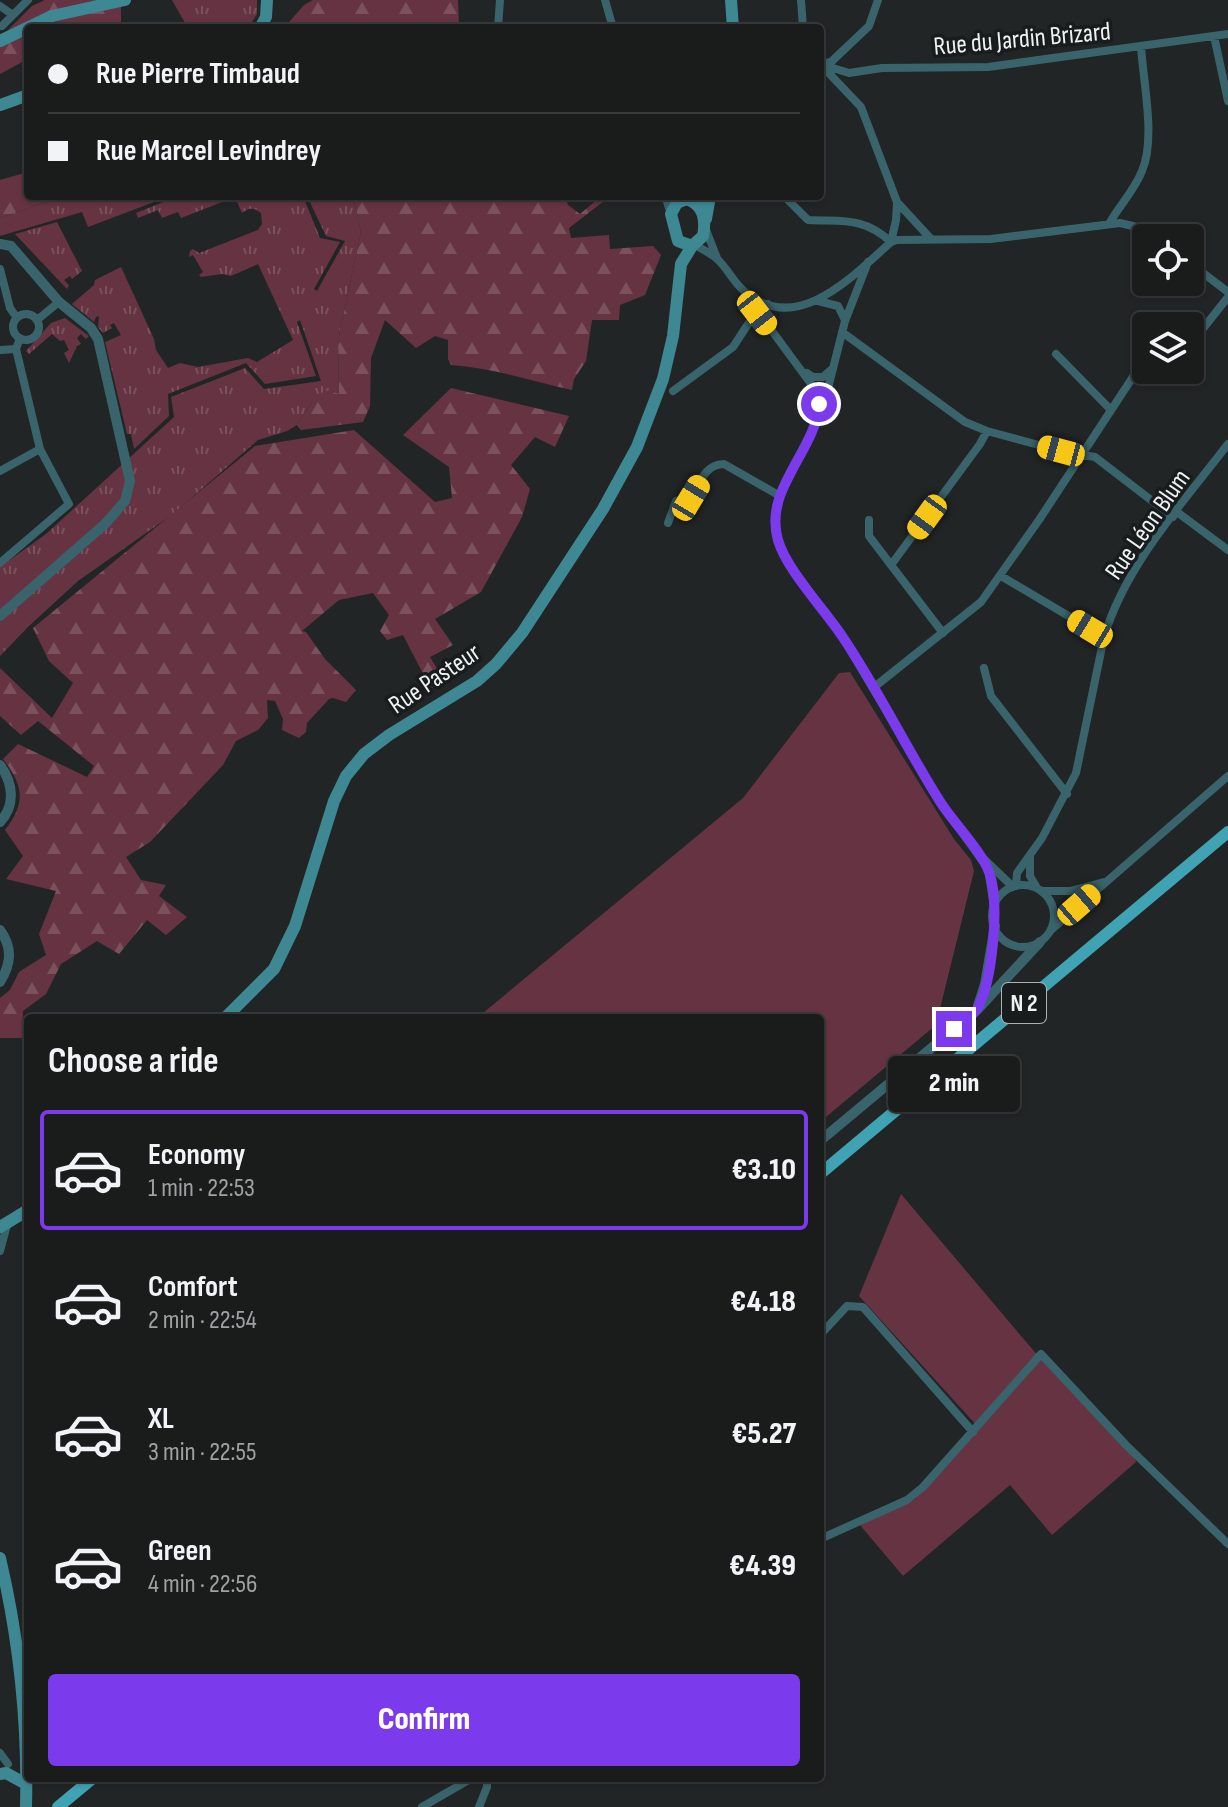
<!DOCTYPE html>
<meta charset="utf-8">
<style>
body{margin:0;font-family:"Sofia Sans Condensed",sans-serif;background:#272929;color:#f1f3f6;height:100vh;display:flex;flex-direction:column;font-size:30px;white-space:nowrap}
*{box-sizing:border-box;margin:0}
p{font-size:26px;color:#9fa1a3}
.icon{flex:none;width:44px;height:44px;fill:none;stroke:currentColor;stroke-width:2;stroke-linecap:round;stroke-linejoin:round}
.map{position:relative;flex:1;overflow:hidden}
.panel{position:absolute;left:24px;top:1014px;width:800px;height:768px;display:flex;flex-direction:column;background:#1a1c1c;border-radius:8px;box-shadow:0 2px 6px #0004,0 0 0 2px #383a3b}
.panel>*{flex:none}
.banner{position:absolute;left:24px;top:24px;width:800px;height:176px;border-radius:8px;box-shadow:0 2px 6px #0004,0 0 0 2px #383a3b;display:grid;align-content:center;height:176px;padding:0 24px;background:#1a1c1c}
.fabs{position:absolute;left:1132px;top:224px;display:grid;gap:16px}
.fabs a{display:grid;place-items:center;width:72px;height:72px;border-radius:8px;background:#1a1c1c;box-shadow:0 2px 6px #0004,0 0 0 2px #383a3b;font-size:40px}
.end{position:absolute;width:36px;height:36px;margin:-18px;border:10px solid #7c3aed;background:#fff;box-shadow:0 0 0 4px #fff}
.from{border-radius:50%}
.bubble{position:absolute;height:56px;border-radius:8px;background:#1a1c1c;box-shadow:0 2px 6px #0004,0 0 0 2px #383a3b;font-size:26px;font-weight:800;line-height:56px;text-align:center}
.car{position:absolute;width:24px;height:48px;margin:-24px -12px;border-radius:10px;box-shadow:0 0 6px 2px #0007;background:linear-gradient(#f5c518 24%,#345 0 40%,#f5c518 0 76%,#345 0 86%,#f5c518 0)}
.banner b{display:flex;align-items:center;gap:28px;height:76px;font-size:30px}
.banner b+b{border-top:2px solid #383a3b}
.banner i{width:20px;height:20px;background:#f1f3f6}
ul{padding:0;list-style:none}
li{display:flex;align-items:center;gap:24px;height:120px;margin:0 16px 12px;padding:0 8px;border:4px solid transparent;border-radius:8px}
li div{flex:1}
li b{display:block;font-size:30px}
li em{font-style:normal;font-weight:800}
li.current{border-color:#7c3aed}
li>.icon{width:72px;height:72px;stroke-width:1.5}
h2{padding:0 24px;font-size:36px;line-height:96px}
.cta{display:flex;gap:16px;margin-top:auto;padding:16px 24px}
.cta a{flex:1;height:92px;border-radius:8px;background:#7c3aed;color:#fff;font-size:32px;font-weight:800;line-height:92px;text-align:center}
.map>svg:first-child{display:block}
</style>
<div class="map">
<svg width="1228" height="1807" viewBox="0 0 1228 1807">
<defs>
<pattern id="grass-tufts" width="24" height="20" patternUnits="userSpaceOnUse" patternTransform="scale(2)"><rect width="24" height="20" fill="#663342"/><path d="M3 7l-1-3M5 7V3M7 7l1-3M15 17l-1-3M17 17v-4M19 17l1-3" fill="none" stroke="#7c515e"/></pattern>
<pattern id="forest-firs" width="22" height="20" patternUnits="userSpaceOnUse" patternTransform="scale(2)"><rect width="22" height="20" fill="#663342"/><path d="M5 1l3.5 6h-7zM16 11l3.5 6h-7z" fill="#7c515e"/></pattern>
</defs>
<rect width="100%" height="100%" fill="#222526"/>
<!-- grass -->
<path fill="url(#grass-tufts)" d="M172,0H257V14L248,28H188Z
M64,196H170L88,227L82,212L0,236V218Z
M178,196H303L320,238L340,242L314,289L317,291L345,241L326,236L307,196H353L361,232L338,340L339,395L312,402L297,425L287,431L258,440L173,514L78,581L29,626L0,656V567L46,534L174,417L171,397L245,368L264,389L321,381L300,320L297,322L316,376L265,384L246,363L168,394L169,416L134,449L131,434H127L105,342L121,335L114,323L110,325L112,328L103,333L98,327L99,316L96,317L94,322L72,304L94,285L95,280L121,267L154,339L156,350L168,368L180,363L198,367L248,358L257,362L293,340L258,264L231,276L222,274L201,277L199,275L203,272L193,255L189,257L190,251L193,249L199,253L258,230L262,224L261,213C253,207 249,208 242,213L235,197L181,218L178,212L162,218L158,210L138,218L136,213Z
M57,222L82,271L72,279L70,276L64,280L69,285L67,289L15,234Z
M65,318L89,336L86,339L81,334L77,338L81,344L77,346L69,363L64,353L69,350L64,340L60,341L52,334L29,354L26,351L51,323Z"/>
<!-- forest -->
<path fill="url(#forest-firs)" d="M45,0H121V23L98,28H28V59L0,74V86V38L32,6Z
M313,0H458L459,28H284L304,5Z
M28,172V196H64L0,218V180Z
M353,196H565L568,205L580,214L598,199L604,201L569,228L571,238L609,235L610,249L653,246L661,255L645,295L620,305L619,320H592L586,361L574,379L572,390C531,381 494,368 451,365L448,359V340L435,336L416,348L385,320L371,358L370,406L363,422L301,430L297,425L312,402L325,390L339,394L338,340L361,232Z
M451,388L569,416L555,447L535,437L511,465L530,489L522,517L481,592L435,619L453,645L430,657L444,680L431,689L403,635L387,640L380,631L389,615L373,593L339,600L302,631L306,632L325,659L356,690L346,702L333,698L329,699L307,723L306,732L299,738L282,730L283,719L275,701L267,700L268,718L258,730L236,741L223,765L150,842L126,857L141,880L166,885L159,896L187,917L166,935L147,920L119,954L97,941L61,964L46,994L23,1011L22,1038H0V998L10,990L19,972L46,955L39,934L56,891L6,879L23,856L5,830C26,803 24,786 3,759L18,744L87,777L94,766L38,721L21,735L0,716V668L52,718L73,683L49,661L33,628L255,446L354,430L435,502L452,498L449,467L403,435Z"/>
<!-- pitch -->
<path fill="#663342" d="M850,672L954,839L971,860L974,871L936,1025L820,1122V1018H477L743,798L839,673Z
M901,1194L1033,1350L1135,1458L1136,1462L1052,1535L1010,1485L903,1576L860,1525L915,1499L979,1428L859,1296Z"/>
<g fill="none" stroke-linecap="round" stroke-linejoin="round">
<!-- minor -->
<path stroke="#39646c" stroke-width="8" d="M605,0L613,28
M801,0L803,28
M0,6L13,15
M2,26L28,0
M498,28L500,0
M1214,36L1228,101
M820,64L849,73L882,68L988,67L1228,34
M821,64L831,62L869,26L878,0
M824,68L861,107L897,202L931,239
M665,196L671,214
M784,196L808,220C841,222 863,216 891,242
M1109,224C1119,206 1134,191 1142,171C1156,139 1143,81 1141,46
M706,230L717,258
M891,242L896,220L897,202
M695,245C702,249 710,253 716,258C727,267 733,282 744,291C796,337 852,277 891,242L897,240L991,239L1120,223L1145,229L1158,238
M868,262L845,321L822,412L780,496L775,519L777,540L786,559L843,638L941,803L988,869L994,907
M1190,263L1228,292
M0,269L10,308L17,318
M745,294L814,388L819,404L818,412
M818,301L838,306L845,320
M13 327a13 13 0 1 1 26 0a13 13 0 1 1-26 0Z
M37,320L59,302
M842,332L965,422L987,431L1061,451L1095,457L1173,517
M1190,338L1198,335L1228,297
M0,350L16,349
M1056,354L1111,410
M807,373L813,377H823L832,369
M673,391L733,347L752,318L768,304
M0,471L40,449
M1177,512L1228,550
M869,520V536L891,565
M668,523L676,501L691,498C700,483 705,464 724,464L780,496
M0,563L69,504L40,449L16,349L20,338
M1001,576L1104,637
M943,633L891,565L980,444L987,431
M984,668L991,696L1067,794
M873,688L981,602L1039,520L1146,357
M1030,856V876L1037,888
M984,859L1013,887
M992 916a31 31 0 1 1 62 0a31 31 0 1 1-62 0Z
M1016,886L1017,873L1042,838L1076,773L1104,637C1126,564 1182,504 1228,444
M1042,891H1070L1104,882
M1051,930L1228,776
M0,1251L7,1225
M820,1335L847,1306L863,1307L973,1432
M820,1539L907,1500L923,1487L1041,1354L1126,1445L1228,1544
M0,1753L8,1764
M422,1807L472,1778
M479,1807L487,1787V1778"/>
<!-- tertiary -->
<path stroke="#39646c" stroke-width="10" d="M0,244L11,246L59,302L91,328L98,339L130,481L125,501L106,523L0,616
M0,765C13,783 16,805 0,822
M0,930C13,948 11,964 0,982
M978,1006L985,984L995,926
M820,1141L977,1010L1040,942"/>
<!-- secondary -->
<path stroke="#3e8894" stroke-width="12" d="M731,0L733,28
M260,28L266,17L267,0
M0,41L52,16L125,0
M0,105L28,95
M687,199C704,205 706,220 703,236L692,246L678,241L671,214L677,203Z
M706,219L710,196
M225,1018L274,969L295,926L334,801L346,776L364,754L389,735L477,681L496,664L522,633L603,509L637,447L663,379L673,336L681,264L692,246
M0,1227L28,1210
M0,1558C19,1639 28,1724 26,1807
M0,1774L6,1773L26,1784"/>
<!-- primary -->
<path stroke="#40a3b4" stroke-width="12" d="M820,1174L1228,832
M58,1807L93,1778"/>
</g>
<g fill="none" stroke-linecap="round" stroke-linejoin="round">
<!-- route -->
<path stroke="#7c3aed" stroke-width="10" d="M819,404C816,451 763,489 778,540C786,569 824,609 842,636C878,689 906,748 941,803C954,823 982,852 989,872C1000,901 993,982 977,1009C973,1016 961,1023 954,1029"/>
</g>
<g text-anchor="middle" stroke-width="7" stroke-linejoin="round" paint-order="stroke">
<!-- shield labels -->
<rect fill="#181c1c" stroke="#aeb2b2" stroke-width="2" x="1002" y="983" width="44" height="40" rx="6"/>
<g font-size="24" font-weight="bold" fill="#eff2f2">
<text x="1024" y="1011">N 2</text>
</g>
<!-- street labels -->
<g font-size="26" fill="#eff2f2" stroke="#181c1c">
<text transform="translate(1022 38) rotate(-5)" y="9">Rue du Jardin Brizard</text>
<text transform="translate(1147 524) rotate(-55)" y="9">Rue Léon Blum</text>
<text transform="translate(434 678) rotate(-34)" y="9">Rue Pasteur</text>
</g>
</g>
</svg>
<div class="fabs">
<a><svg class="icon" aria-label="locate" viewBox="0 0 24 24"><circle cx="12" cy="12" r="6"/><path d="M12 2v4M12 18v4M2 12h4M18 12h4"/></svg></a>
<a><svg class="icon" aria-label="layers" viewBox="0 0 24 24"><path d="M12 4l9 5-9 5-9-5zM3 14l9 5 9-5"/></svg></a>
</div>
<i class="end from" style="left:819px;top:404px"></i>
<i class="end" style="left:954px;top:1029px"></i>
<div class="bubble" style="left:888px;top:1056px;width:132px">2 min</div>
<i class="car" style="left:757px;top:313px;rotate:142deg"></i>
<i class="car" style="left:1061px;top:451px;rotate:285deg"></i>
<i class="car" style="left:691px;top:498px;rotate:31deg"></i>
<i class="car" style="left:927px;top:517px;rotate:216deg"></i>
<i class="car" style="left:1090px;top:629px;rotate:301deg"></i>
<i class="car" style="left:1079px;top:905px;rotate:49deg"></i>
<div class="banner">
<b><i class="from"></i>Rue Pierre Timbaud</b>
<b><i></i>Rue Marcel Levindrey</b>
</div>
<section class="panel">
<h2>Choose a ride</h2>
<ul>
<li class="current"><svg class="icon" aria-label="car" viewBox="0 0 24 24"><path d="M5 17H2v-5l4-1 3-4h7l3 4 3 1v5h-3M9 17h6M6 11h13"/><circle cx="7" cy="17" r="2"/><circle cx="17" cy="17" r="2"/></svg><div><b>Economy</b><p>1 min · 22:53</p></div><em>€3.10</em></li>
<li><svg class="icon" aria-label="car" viewBox="0 0 24 24"><path d="M5 17H2v-5l4-1 3-4h7l3 4 3 1v5h-3M9 17h6M6 11h13"/><circle cx="7" cy="17" r="2"/><circle cx="17" cy="17" r="2"/></svg><div><b>Comfort</b><p>2 min · 22:54</p></div><em>€4.18</em></li>
<li><svg class="icon" aria-label="car" viewBox="0 0 24 24"><path d="M5 17H2v-5l4-1 3-4h7l3 4 3 1v5h-3M9 17h6M6 11h13"/><circle cx="7" cy="17" r="2"/><circle cx="17" cy="17" r="2"/></svg><div><b>XL</b><p>3 min · 22:55</p></div><em>€5.27</em></li>
<li><svg class="icon" aria-label="car" viewBox="0 0 24 24"><path d="M5 17H2v-5l4-1 3-4h7l3 4 3 1v5h-3M9 17h6M6 11h13"/><circle cx="7" cy="17" r="2"/><circle cx="17" cy="17" r="2"/></svg><div><b>Green</b><p>4 min · 22:56</p></div><em>€4.39</em></li>
</ul>
<div class="cta"><a>Confirm</a></div>
</section>
</div>
